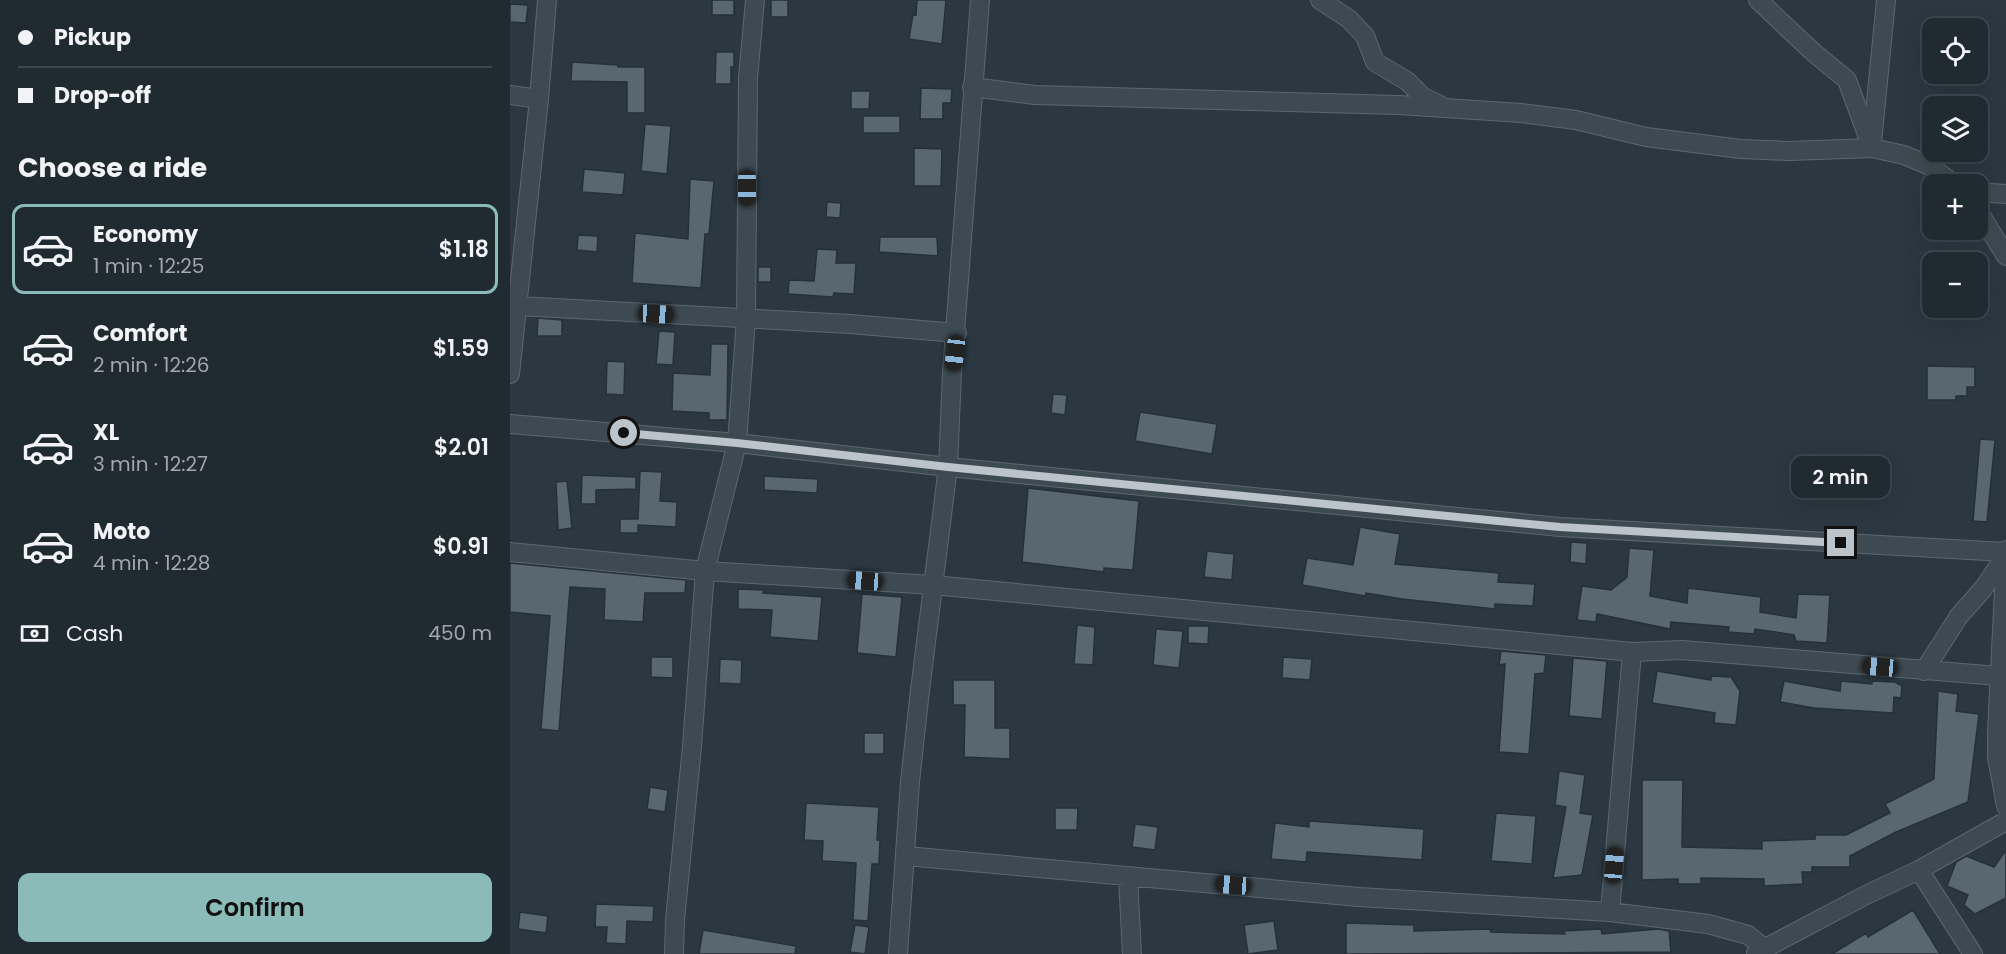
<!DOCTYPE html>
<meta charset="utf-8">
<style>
body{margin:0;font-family:Poppins,sans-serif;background:#283239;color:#f1f3f6;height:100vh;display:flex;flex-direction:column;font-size:22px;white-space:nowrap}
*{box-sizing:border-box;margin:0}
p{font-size:20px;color:#a2a7ab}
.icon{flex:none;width:33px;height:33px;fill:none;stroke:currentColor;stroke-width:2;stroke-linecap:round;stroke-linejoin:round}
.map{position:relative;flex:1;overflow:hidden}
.side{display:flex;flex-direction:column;background:#202a31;width:510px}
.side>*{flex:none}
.top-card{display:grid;align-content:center;height:132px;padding:0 18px;background:#202a31}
.controls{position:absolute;left:1412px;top:18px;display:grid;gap:12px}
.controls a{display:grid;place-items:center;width:66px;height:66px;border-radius:12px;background:#202a31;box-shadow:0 6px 24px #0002,0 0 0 2px #3d464d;font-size:30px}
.end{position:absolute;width:27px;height:27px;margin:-14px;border:8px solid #bcc4cb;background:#111;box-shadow:0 0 0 3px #111}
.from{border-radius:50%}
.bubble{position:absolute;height:42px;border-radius:12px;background:#202a31;box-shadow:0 6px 24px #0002,0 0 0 2px #3d464d;font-size:20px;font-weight:600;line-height:42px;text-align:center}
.car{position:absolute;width:18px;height:36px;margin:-18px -9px;border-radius:8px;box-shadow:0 0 4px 2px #0007;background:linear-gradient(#222 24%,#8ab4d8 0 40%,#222 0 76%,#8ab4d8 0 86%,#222 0)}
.top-card b{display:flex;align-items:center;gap:21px;height:57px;font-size:22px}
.top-card b+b{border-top:2px solid #3d464d}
.top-card i{width:15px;height:15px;background:#f1f3f6}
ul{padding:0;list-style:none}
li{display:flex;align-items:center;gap:18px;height:90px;margin:0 12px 9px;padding:0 6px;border:3px solid transparent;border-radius:12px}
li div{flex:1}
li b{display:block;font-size:22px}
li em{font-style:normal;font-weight:600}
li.current{border-color:#8bbbb9}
li>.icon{width:54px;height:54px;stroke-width:1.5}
h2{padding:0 18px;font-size:27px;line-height:72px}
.pay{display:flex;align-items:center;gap:15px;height:66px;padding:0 18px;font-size:22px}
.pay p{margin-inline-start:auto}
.primary-button{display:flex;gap:12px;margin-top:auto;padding:12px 18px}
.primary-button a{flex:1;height:69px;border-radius:12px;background:#8bbbb9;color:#111;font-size:24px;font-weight:600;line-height:69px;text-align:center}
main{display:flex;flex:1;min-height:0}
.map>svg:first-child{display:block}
</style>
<main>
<section class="side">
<div class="top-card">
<b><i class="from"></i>Pickup</b>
<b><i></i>Drop-off</b>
</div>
<h2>Choose a ride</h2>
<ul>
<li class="current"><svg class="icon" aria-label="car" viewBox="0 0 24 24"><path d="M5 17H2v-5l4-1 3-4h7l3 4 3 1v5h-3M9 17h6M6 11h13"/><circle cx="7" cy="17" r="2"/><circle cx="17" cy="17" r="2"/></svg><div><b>Economy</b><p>1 min · 12:25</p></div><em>$1.18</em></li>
<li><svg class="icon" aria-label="car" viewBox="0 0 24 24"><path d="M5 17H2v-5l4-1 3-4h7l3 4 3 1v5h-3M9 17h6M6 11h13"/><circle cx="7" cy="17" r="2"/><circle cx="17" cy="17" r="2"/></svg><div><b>Comfort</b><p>2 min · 12:26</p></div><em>$1.59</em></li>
<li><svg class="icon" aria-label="car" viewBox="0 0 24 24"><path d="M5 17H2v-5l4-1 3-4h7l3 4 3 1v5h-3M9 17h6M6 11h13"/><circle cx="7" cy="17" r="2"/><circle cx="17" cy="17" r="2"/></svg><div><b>XL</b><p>3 min · 12:27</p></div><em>$2.01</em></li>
<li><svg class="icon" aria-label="car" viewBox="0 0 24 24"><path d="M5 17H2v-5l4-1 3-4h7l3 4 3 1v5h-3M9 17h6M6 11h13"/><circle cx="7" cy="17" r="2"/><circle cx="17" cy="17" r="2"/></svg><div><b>Moto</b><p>4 min · 12:28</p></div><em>$0.91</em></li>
</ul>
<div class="pay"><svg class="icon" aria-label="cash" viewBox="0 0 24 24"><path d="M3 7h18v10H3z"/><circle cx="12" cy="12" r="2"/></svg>Cash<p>450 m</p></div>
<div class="primary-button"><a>Confirm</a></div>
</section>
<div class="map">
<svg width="1496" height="954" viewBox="0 0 1496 954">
<rect width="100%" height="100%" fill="#2b3841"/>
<!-- building -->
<path fill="#596770" stroke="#253138" stroke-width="1.5" d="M202,0H224V15H202Z
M261,0H278V17H261Z
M407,0H436L432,44L399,39L403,14L406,15Z
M0,4L18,5L16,23L0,22Z
M206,52H224V67H221V84H205Z
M62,62L108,65V67H135V113H117V82L61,81Z
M411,88L442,89L441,103H433V119H410Z
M341,91H360L359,109H341Z
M353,116H390V133H353Z
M135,124L161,126L157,174L131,171Z
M404,148L432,149L431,186H404Z
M74,169L115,173L113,195L72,192Z
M180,179L204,181L199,234H195L191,288L122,283L125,233L178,239Z
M317,202L331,203L330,218L316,217Z
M68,235L88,236L87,252L67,250Z
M370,237H427L428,256L369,252Z
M307,249L327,250L326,263H346L344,294L324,293L323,297L278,294L279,280L304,281Z
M248,267H261V282H248Z
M28,318L52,320V336H27Z
M149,331L165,332L163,365L146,364Z
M201,344H218L217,420H199V413L162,411L163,373L200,375Z
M97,361L115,362L114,395L96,394Z
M1417,366L1465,367V387H1457V396H1446V400H1417Z
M543,394L557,395L555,415L541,413Z
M630,412L707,424L702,454L625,441Z
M1470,439L1485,440L1477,522L1463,521Z
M130,471L152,472L150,501L167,502L166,527L128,525V533H110V519H128Z
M72,475L126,477V489L86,490V504H71Z
M254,476L308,479L307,493L254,490Z
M57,481L62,528L48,530L46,482Z
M518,488L629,501L623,570L594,568V572L512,562Z
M850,527L890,534L885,564L989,573L988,582L1025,584L1023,606L985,604V609L892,599L856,593L855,596L792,585L797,558L843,565Z
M1061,542L1077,543L1076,564L1060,562Z
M1119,548L1144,550L1140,596L1177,603L1178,588L1251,597L1250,612L1286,618L1288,594L1320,595L1317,643L1286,641L1284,635L1245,629L1244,634L1218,632L1219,627L1161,622L1160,629L1087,614L1086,622L1067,620L1072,586L1101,590L1117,577Z
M697,551L724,554L722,580L694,577Z
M0,563L176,580L175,593H135L133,622L94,620L95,589L60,587L49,731L31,729L40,616L0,612Z
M228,589L254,590L253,593L312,597L308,641L260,637L262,610L228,609Z
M352,594L392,597L386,657L347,653Z
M567,625L585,627L583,665L564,664Z
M678,626H699L698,644L678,643Z
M646,629L673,631L669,668L643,665Z
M991,651L1036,655L1034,673L1025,674L1019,754L989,752L995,664L989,665Z
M141,657H163V678L141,677Z
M773,657L802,659L800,680L772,678Z
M1063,658L1097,661L1092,719L1059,716Z
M210,659L232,660L231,684L209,683Z
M1147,671L1201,680V676L1221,677L1230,691L1226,725L1204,723L1205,713L1142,703Z
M443,680H485V728H500V759L454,757L455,705H443Z
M1274,681L1330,691L1331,681L1362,684V681L1385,682L1392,686L1391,698L1384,697L1383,713L1304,708L1270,702Z
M1428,691L1448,694L1446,711L1469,714L1458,802L1384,833L1340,856V867H1302V872H1292L1293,884L1254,886V879L1191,878V884H1168V879L1132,880V780H1173L1172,847L1252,849V841L1305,839V835H1336L1380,813L1375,804L1424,779Z
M354,733H374V754H354Z
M1049,771L1075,775L1070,813L1083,815L1072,875L1043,878L1056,807L1045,805Z
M140,787L158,790L155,812L137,809Z
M296,803L369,807L367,840H370L369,864H362L358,921L343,920L346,863L312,861L313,841L294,840Z
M545,808H568L567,830H545Z
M986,813L1026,816L1022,864L981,861Z
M799,821L914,829L912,860L797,852L796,862L761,859L765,823L799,827Z
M625,824L648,827L645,850L622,847Z
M1496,850V898L1465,914L1454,905L1458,895L1437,886L1446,862L1456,856L1484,867Z
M86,904L144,906L143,922L117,921L116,944L96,943L97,927H85Z
M1403,910L1430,954H1322L1356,933L1358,937Z
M10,912L38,916L36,933L8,929Z
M764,921L768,950L738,954L734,925Z
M836,923L904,925V931L980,929L981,932L1055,934L1053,931L1091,929L1092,934L1148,929L1159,931L1161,952L836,954Z
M345,925L359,927L355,954L340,952Z
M193,930L286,946L285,954H189Z"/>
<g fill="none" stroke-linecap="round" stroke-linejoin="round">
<!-- minor casing -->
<g stroke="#5d676e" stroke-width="20">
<path id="minor" d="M810,0L839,19L855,36L865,62L897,81L913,97L930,105
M1248,0L1303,52L1337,80L1362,148
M462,87L525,95L889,105L1011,113L1066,120L1136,137L1231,149L1279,151L1362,148L1394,155L1420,166L1444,184
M0,95L29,99
M1362,143L1376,0
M1467,192L1496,194
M1467,209L1496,256
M8,306L340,324L447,333
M0,374L29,99L37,0
M0,424L227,443L438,467L1050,527L1495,552
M1496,550L1487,731V757L1496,806
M0,552L195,571L423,585L1122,652L1172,650L1488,676
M1414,671L1449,616L1473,589L1494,558
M396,856L849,897L1100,912L1198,924L1238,935L1254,948
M1409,870L1463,954
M618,878L622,954
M1100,912L1122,652
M1246,953L1356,895L1409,870L1496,821
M164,954L165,920L182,746L195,571L227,443L236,319L238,78L245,0
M388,954L400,782L410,690L438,467L442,372L470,0"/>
</g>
<!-- minor -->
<use href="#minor" stroke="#3e4a51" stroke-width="18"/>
</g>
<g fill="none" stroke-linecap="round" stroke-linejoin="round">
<!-- route -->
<path stroke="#bcc4cb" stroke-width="8" d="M114,433L227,443L438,467L1050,527L1331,543"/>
</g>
</svg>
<div class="controls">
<a><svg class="icon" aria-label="locate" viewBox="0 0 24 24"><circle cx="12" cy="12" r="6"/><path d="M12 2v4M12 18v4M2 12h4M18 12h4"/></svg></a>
<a><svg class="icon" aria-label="layers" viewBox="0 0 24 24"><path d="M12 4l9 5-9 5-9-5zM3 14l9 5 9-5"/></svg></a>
<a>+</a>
<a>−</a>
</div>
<i class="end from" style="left:114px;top:433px"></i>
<i class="end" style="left:1331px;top:543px"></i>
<div class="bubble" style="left:1281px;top:456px;width:99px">2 min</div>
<i class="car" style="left:237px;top:188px;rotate:180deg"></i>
<i class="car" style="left:146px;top:314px;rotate:93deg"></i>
<i class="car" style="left:445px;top:353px;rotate:187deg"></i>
<i class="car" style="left:355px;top:581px;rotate:274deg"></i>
<i class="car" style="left:1370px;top:667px;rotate:275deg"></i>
<i class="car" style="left:1104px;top:865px;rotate:5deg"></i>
<i class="car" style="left:723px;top:885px;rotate:274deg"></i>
</div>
</main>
